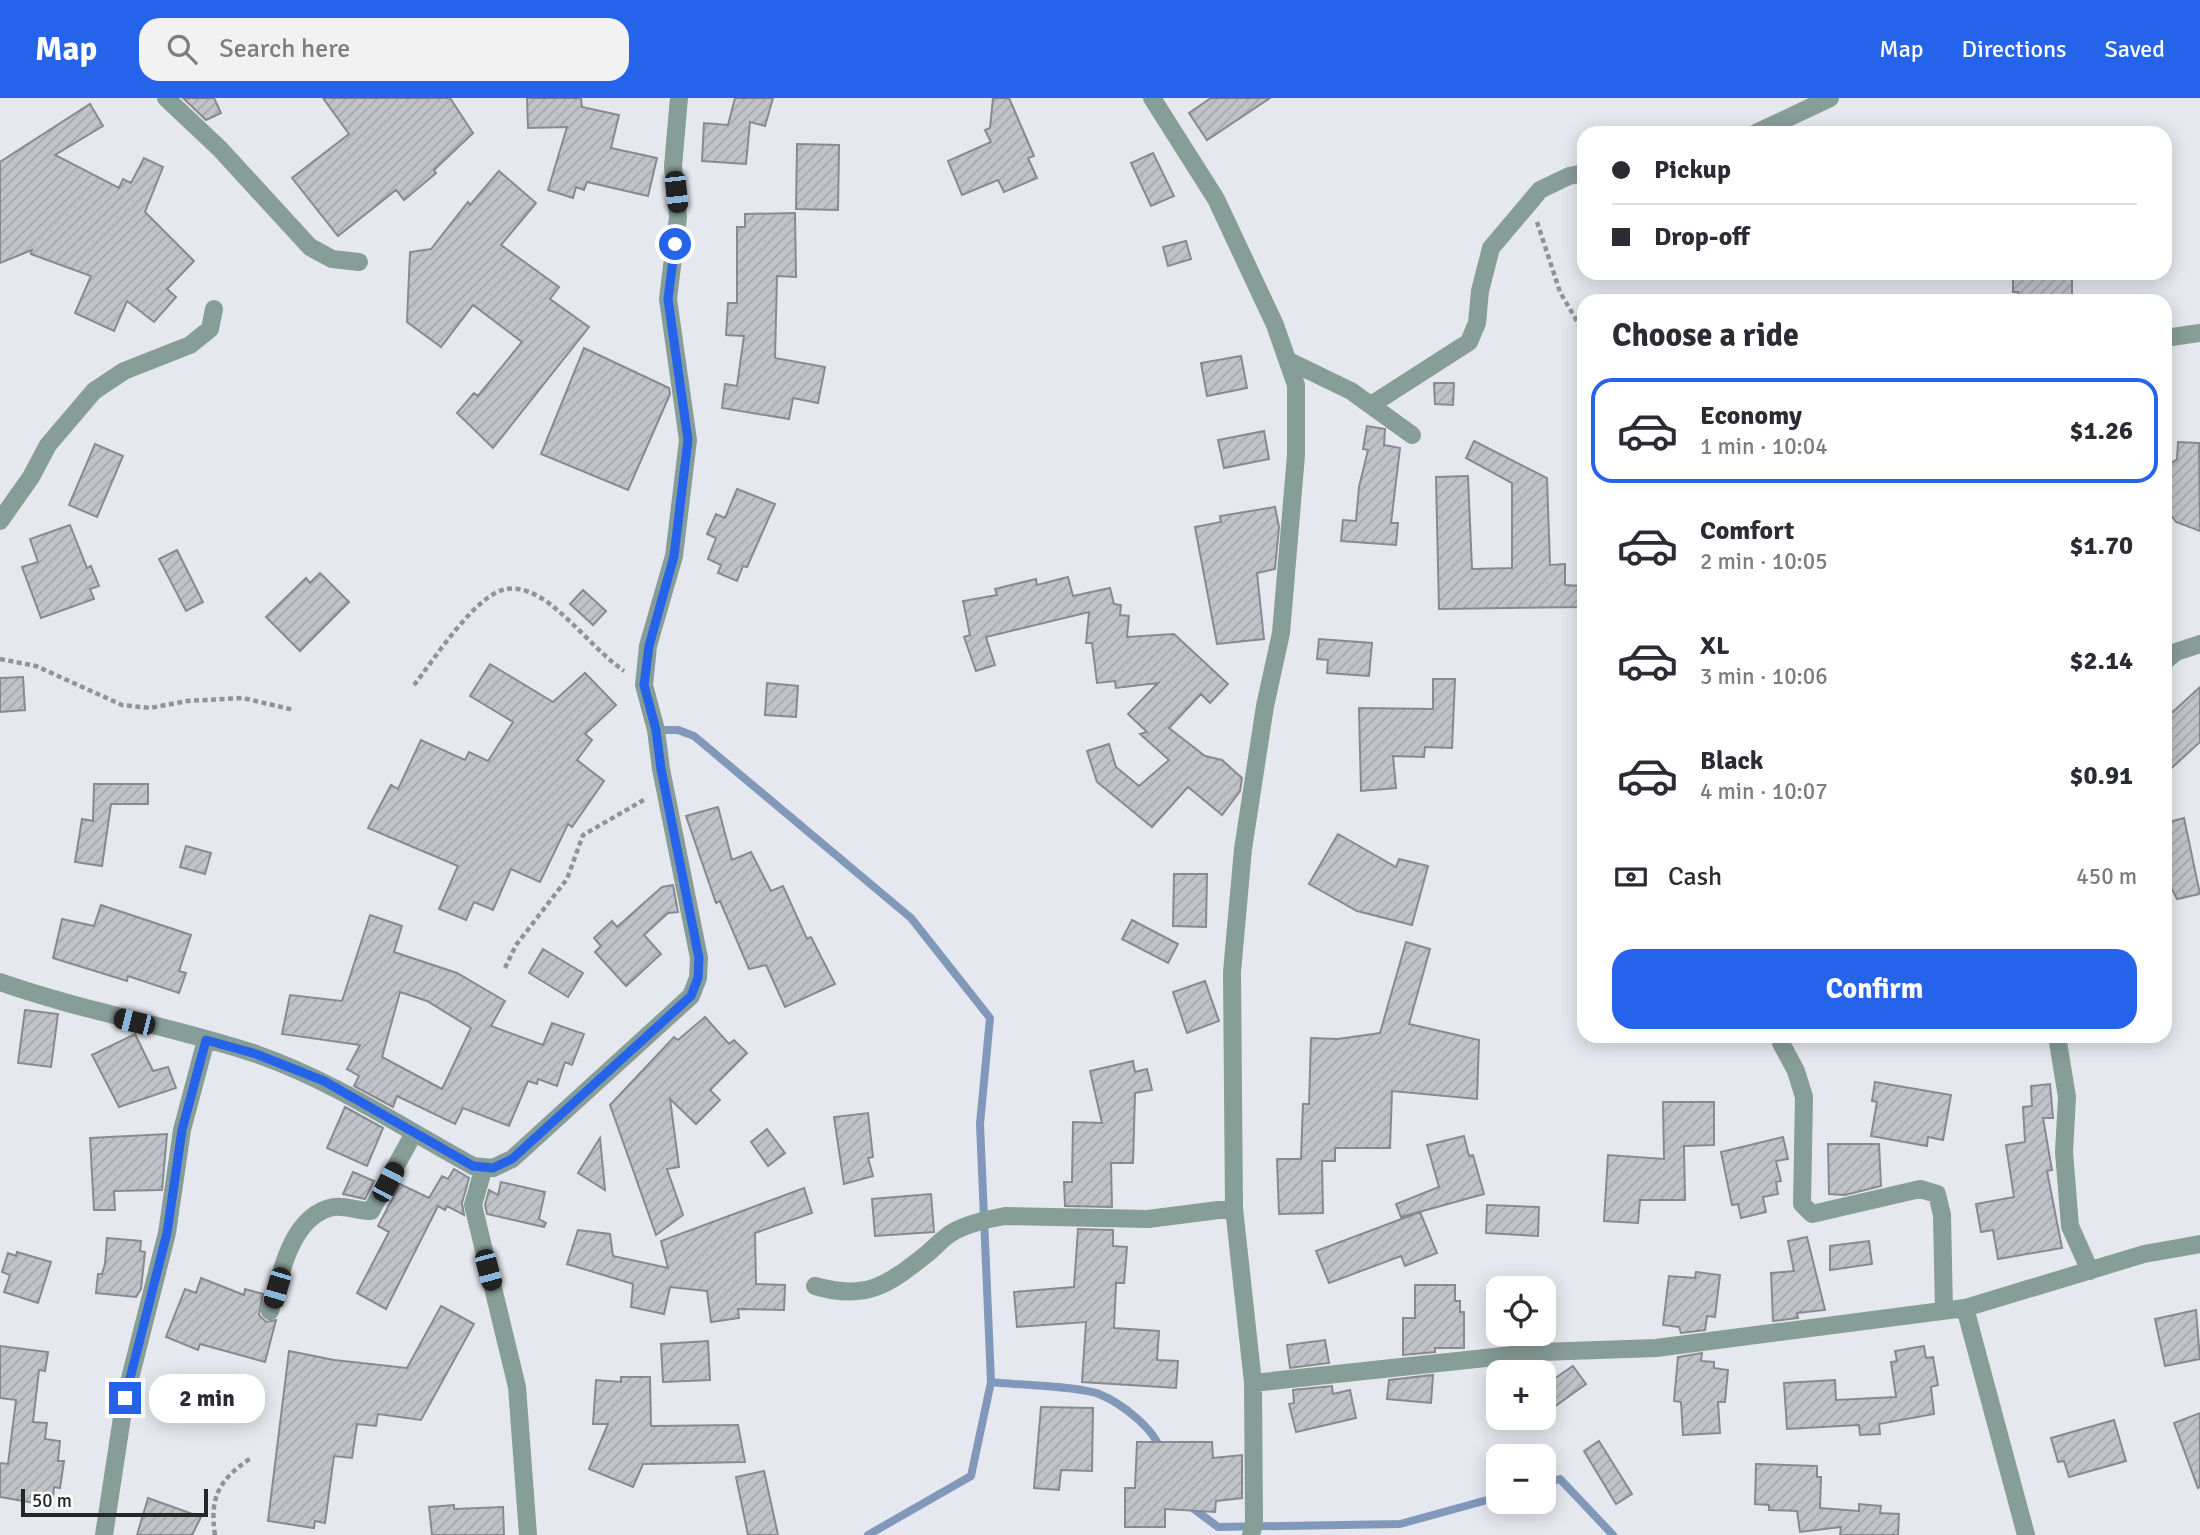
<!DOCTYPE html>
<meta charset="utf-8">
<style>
body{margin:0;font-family:Signika,sans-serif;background:#f2f2f3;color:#2b2b33;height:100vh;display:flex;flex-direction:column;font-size:26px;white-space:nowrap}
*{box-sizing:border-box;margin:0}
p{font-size:23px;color:#7c7c81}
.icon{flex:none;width:38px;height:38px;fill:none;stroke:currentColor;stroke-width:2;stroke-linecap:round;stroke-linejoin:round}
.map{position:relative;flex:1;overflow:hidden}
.drawer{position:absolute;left:1577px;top:196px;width:595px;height:749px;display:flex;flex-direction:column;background:#fff;border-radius:21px;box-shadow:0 4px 18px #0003}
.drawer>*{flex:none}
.banner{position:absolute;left:1577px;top:28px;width:595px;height:154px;border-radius:21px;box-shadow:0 4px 18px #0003;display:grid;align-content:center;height:154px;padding:0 35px;background:#fff}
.buttons{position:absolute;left:1486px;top:1178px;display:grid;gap:14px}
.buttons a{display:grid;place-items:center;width:70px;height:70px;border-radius:14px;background:#fff;box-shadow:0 4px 18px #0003;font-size:35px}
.scale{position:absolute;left:21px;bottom:18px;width:187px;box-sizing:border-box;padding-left:7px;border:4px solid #252628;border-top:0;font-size:19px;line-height:24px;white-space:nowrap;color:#252628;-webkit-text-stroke:5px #fff;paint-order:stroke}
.end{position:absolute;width:32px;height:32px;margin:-16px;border:9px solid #2563eb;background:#fff;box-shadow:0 0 0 4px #fff}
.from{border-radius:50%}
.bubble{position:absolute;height:49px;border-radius:21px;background:#fff;box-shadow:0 4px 18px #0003;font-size:23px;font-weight:800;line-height:49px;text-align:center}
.car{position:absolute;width:21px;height:42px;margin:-21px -10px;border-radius:9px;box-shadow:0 0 5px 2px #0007;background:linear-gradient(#222 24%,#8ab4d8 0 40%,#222 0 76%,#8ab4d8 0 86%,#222 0)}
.banner b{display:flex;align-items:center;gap:24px;height:66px;font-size:26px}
.banner b+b{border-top:2px solid #e1e1e2}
.banner i{width:18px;height:18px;background:#2b2b33}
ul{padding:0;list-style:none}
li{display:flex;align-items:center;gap:21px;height:105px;margin:0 14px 10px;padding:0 21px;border:4px solid transparent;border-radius:21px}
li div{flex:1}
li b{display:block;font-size:26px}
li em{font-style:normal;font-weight:800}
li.selected{border-color:#2563eb}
li>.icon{width:63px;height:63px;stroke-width:1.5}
h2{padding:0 35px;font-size:32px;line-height:84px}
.pay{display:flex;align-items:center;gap:18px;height:77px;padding:0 35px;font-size:26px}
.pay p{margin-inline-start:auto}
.cta{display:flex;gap:14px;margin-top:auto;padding:14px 35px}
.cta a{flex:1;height:80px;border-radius:21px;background:#2563eb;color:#fff;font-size:28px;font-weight:800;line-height:80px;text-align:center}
header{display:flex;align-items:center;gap:42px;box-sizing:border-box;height:98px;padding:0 35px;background:#2563eb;color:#fff}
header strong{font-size:33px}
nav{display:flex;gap:38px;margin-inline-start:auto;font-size:24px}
.search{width:490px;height:63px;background:#f2f2f3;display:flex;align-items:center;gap:18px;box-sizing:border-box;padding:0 24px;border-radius:21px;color:#7c7c81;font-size:26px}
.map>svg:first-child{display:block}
</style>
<header>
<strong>Map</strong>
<div class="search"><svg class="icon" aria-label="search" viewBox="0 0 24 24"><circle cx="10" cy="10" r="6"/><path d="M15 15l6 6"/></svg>Search here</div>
<nav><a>Map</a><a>Directions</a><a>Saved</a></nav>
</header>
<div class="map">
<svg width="2200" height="1437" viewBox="0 0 2200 1437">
<defs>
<pattern id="building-hatch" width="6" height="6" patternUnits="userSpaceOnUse" patternTransform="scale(1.75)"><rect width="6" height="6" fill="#c0c3c8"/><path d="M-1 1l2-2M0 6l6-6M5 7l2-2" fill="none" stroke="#a5a7ac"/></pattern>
</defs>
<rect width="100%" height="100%" fill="#e5e8ee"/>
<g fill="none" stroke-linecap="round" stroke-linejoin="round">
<!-- stream -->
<path stroke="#8198bb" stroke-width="8" d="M656,632H678L694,638L911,820L990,920L980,1026L991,1284L971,1378L868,1437
M991,1284C1015,1287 1080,1288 1099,1296C1121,1305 1154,1330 1161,1353
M1544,1386L1560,1381L1613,1437
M1190,1408L1218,1429L1400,1426L1498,1399"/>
</g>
<!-- building -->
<path fill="url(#building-hatch)" stroke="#888a8f" stroke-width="2" fill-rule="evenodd" d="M183,0H214L221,15L206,22Z
M323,0H450L473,35L434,72L436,75L404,102L396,92L338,138L292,80L349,36Z
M527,0H581L582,9L619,17L611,50L657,60L648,98L587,84L584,92L576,89L573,100L548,92L567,29L528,30Z
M735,0H773L765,28L750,24L746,66L702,63L704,25L728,27Z
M993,0H1009L1034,58L1028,60L1037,80L1004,94L998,82L962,97L948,63L991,44L985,32L990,30Z
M1211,0H1270L1207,42L1189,15Z
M90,6L103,28L55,57L119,90L123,81L131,85L144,60L163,69L145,114L194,163L167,191L176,199L154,224L127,203L114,233L75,215L91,178L31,156L32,152L0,165V64Z
M797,46L839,47L838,112L796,111Z
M1153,55L1174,98L1151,108L1131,65Z
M499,73L536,105L501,147L559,189L550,201L589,229L493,350L457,315L474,295L478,298L522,244L473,207L441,249L407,224L410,154L431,151L468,104L470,107Z
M795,115L796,179L777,178L775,260L825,269L818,305L793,300L789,321L722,310L725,286L737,288L744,238L726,237L728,205H737V129H745V116Z
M1186,143L1191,161L1168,168L1163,149Z
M2013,175H2067L2072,178V203H2018V194H2013Z
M584,250L669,290L670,296L628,392L541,356Z
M1241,258L1247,290L1207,298L1201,265Z
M1434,285H1454L1453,307L1435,306Z
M1367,328L1385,331L1384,347L1400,350L1391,425H1398L1396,447L1341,443L1343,422L1356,423L1359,389L1368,352L1363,351Z
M1264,333L1269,361L1224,370L1218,342Z
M1474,343L1547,380L1550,467L1565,466V487L1582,488V509L1439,511L1436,379L1468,378L1472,471L1512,470V385L1466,360Z
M2178,344L2199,345L2200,433L2176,424L2165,409V370L2177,361Z
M95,346L123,358L97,419L69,407Z
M737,391L775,406L747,469L743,468L737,483L718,475L721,467L708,461L716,440L707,436L716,416L725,420Z
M1275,409L1279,429L1275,471L1257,475L1264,541L1217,546L1195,429L1221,424L1220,418Z
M70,427L87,470L91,468L99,488L90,491L94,501L41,520L22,469L38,464L30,441Z
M177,452L203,504L186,513L159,461Z
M320,475L349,504L300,553L266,519L306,480L310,485Z
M1068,479L1073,498L1110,490L1114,506L1121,507L1120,517L1129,518L1127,539L1174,536L1228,586L1210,605L1201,596L1169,630L1205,658L1222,662L1242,680L1240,693L1222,717L1188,689L1152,729L1097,684L1087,653L1109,646L1116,669L1139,688L1169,662L1140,636L1147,634L1128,616L1158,585L1116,590L1115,583L1097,585L1092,545H1086L1089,514L986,539L995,567L976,573L964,539L970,537L963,503L997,497L995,491L1036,481L1037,487Z
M583,492L606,513L593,527L570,506Z
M1319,541L1372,545L1369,578L1327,575L1328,562L1317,561Z
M490,566L553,604L585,575L616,607L585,636L592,642L577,662L604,683L572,729L568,726L540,784L511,771L493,812L474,804L466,822L439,811L458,768L368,730L391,687L398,691L421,642L465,662L469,654L488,663L513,624L470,598Z
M23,579L25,612L0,614V580Z
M1433,581H1455L1452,650L1425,649L1424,659L1393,658L1396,690L1361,693L1359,610L1433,611Z
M767,585L798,588L796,619L765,617Z
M2200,589V644L2165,676V621Z
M94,686H148V706H111L102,768L75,764L82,721L93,723Z
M718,709L732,762L751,754L771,793L783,788L807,841L811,839L835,886L785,909L766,867L749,871L720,803L716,805L686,718Z
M2184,720L2200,796L2177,801L2165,777V725Z
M1338,736L1396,769L1399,761L1428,768L1412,827L1357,813L1309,786Z
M186,748L211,755L205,776L180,769Z
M1174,776H1207L1206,829L1173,828Z
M673,787L678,814L668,815L644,837L661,856L626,888L595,854L601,848L594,840L612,823L617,829L662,789Z
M101,807L191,837L179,873L186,875L179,895L128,878L127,883L53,860L62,821L94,828Z
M370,817L402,828L394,854L457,875L505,903L491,928L543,947L552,925L584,936L572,967L565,964L557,988L538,981L537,986L528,983L509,1028L463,1010L455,1026L397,998L393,1009L354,988L359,978L347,971L360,947L282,936L290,897L342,903ZM400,894L427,903L471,930L442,991L382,959Z
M1132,822L1178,846L1168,865L1122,841Z
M1406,844L1430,851L1409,926L1479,942L1477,1001L1392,993L1390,1050H1335V1063H1322L1323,1115L1279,1116L1277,1061H1301L1303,1006H1309L1311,940L1338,941L1380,935Z
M543,851L583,875L568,899L529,875Z
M1205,883L1219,923L1187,935L1173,894Z
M25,912L58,916L51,969L18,965Z
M705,919L729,946L734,942L747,955L710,992L720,1002L696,1026L670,1001L679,1069L667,1071L683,1117L656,1137L610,1007L674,939L678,942Z
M135,936L153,973L168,969L176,990L119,1009L92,957Z
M1133,963L1135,974L1147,971L1152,992L1135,995L1133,1065H1111L1112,1109L1065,1108L1064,1084H1072L1073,1024L1102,1025L1090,973Z
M1875,984L1951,997L1943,1042L1928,1039L1927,1048L1871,1038L1877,1004L1872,1003Z
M2050,986L2053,1020H2043L2052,1072L2047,1073L2062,1150L1998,1161L1993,1132L1981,1134L1976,1106L2014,1099L2006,1047L2025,1044L2023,1009L2032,1008L2031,988Z
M1663,1004H1714V1047L1684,1048L1685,1102H1640L1638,1125L1604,1123L1608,1057L1664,1061Z
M345,1009L383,1030L367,1068L327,1050Z
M868,1015L873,1059L868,1060L873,1078L844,1086L834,1019Z
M767,1031L785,1055L768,1068L751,1044Z
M167,1036L162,1092L114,1093L115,1112H94L90,1040Z
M1464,1038L1469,1058L1473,1057L1484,1096L1401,1119L1396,1106L1439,1089L1427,1047Z
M1783,1039L1788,1061L1776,1063L1781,1083L1776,1084L1778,1096L1763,1099L1766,1114L1741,1120L1738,1106L1732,1107L1721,1054Z
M600,1040L605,1092L578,1075Z
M1828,1046H1879L1881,1088L1845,1097L1829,1096Z
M454,1071L469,1080L462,1105L464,1117L447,1108L445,1112L438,1108L386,1211L357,1195L389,1134L378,1128L400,1086L429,1100L442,1078L448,1081Z
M353,1074L374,1083L365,1101L343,1096Z
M501,1084L545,1094L539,1121L546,1125L544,1129L487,1116L485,1107L489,1092L498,1097Z
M804,1090L812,1115L755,1135L756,1186L785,1187L784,1212L738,1211L739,1220L711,1224L707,1193L670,1189L664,1216L631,1209L633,1186L567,1166L578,1132L610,1136L613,1158L668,1170L661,1143Z
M931,1096L934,1134L875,1138L872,1101Z
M1487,1107L1539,1109L1538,1138L1486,1135Z
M1420,1114L1437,1155L1405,1168L1401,1158L1329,1185L1316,1153Z
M1078,1131L1113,1132V1148L1127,1149L1124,1185H1116L1114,1230L1159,1233L1157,1262L1178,1263L1176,1290L1082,1284L1086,1224L1017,1229L1014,1194L1074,1189Z
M1807,1139L1825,1212L1797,1215L1798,1220L1773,1223L1771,1175L1794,1173L1788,1143Z
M107,1140L141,1143L140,1153L145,1154L141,1191L136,1199L96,1195L98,1176H102L105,1166Z
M1869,1143L1872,1166L1830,1172V1148Z
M17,1154L51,1164L38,1205L4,1194L10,1177L2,1174L8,1155L16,1158Z
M1696,1174L1720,1177L1715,1219L1707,1218L1705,1232L1681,1235L1679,1229L1663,1227L1669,1178L1695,1180Z
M201,1180L244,1197L245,1191L263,1196L259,1217L266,1224L276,1222L265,1264L200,1246L198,1252L166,1239L185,1191L196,1195Z
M1415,1187H1455V1203H1460V1214H1464V1250H1435V1254L1403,1257V1220H1415Z
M441,1208L474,1226L421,1322L378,1316L376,1328L357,1326L352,1360L334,1358L325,1425L315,1423L314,1430L268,1423L289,1253L334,1262L407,1270Z
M2196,1212L2200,1261L2165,1268L2155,1221Z
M1325,1242L1329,1265L1290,1270L1287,1247Z
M708,1243L710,1282L663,1284L661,1246Z
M0,1248L48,1254L45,1273L39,1272L33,1324L47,1325L45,1341L60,1343L58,1363H64L60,1390L54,1389L52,1408L0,1399V1365L8,1366L16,1302L0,1300Z
M1924,1248L1926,1260L1933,1259L1938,1287L1931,1289L1934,1316L1879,1326L1880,1336L1860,1337L1859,1327L1787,1331L1784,1285L1835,1282L1836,1302L1896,1299L1891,1264L1897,1263L1895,1253Z
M1702,1255L1701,1263L1714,1264V1270L1728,1272L1725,1304H1718L1720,1335L1683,1337L1681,1304L1674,1303L1678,1259Z
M1573,1268L1586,1286L1554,1309L1544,1294V1288Z
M1433,1277L1431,1305L1387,1301L1389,1282Z
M621,1279H650L651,1328L738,1327L745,1364L643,1366L633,1389L589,1371L608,1326H593L596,1282L621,1284Z
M1332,1288L1333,1296L1350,1292L1356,1320L1296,1334L1289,1306L1294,1305L1293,1292Z
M1041,1309L1093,1310L1092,1373L1061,1372L1059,1392L1034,1390Z
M2200,1315V1389L2198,1390L2174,1325Z
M2114,1322L2126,1363L2069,1379L2064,1363L2058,1364L2051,1340Z
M1599,1343L1632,1396L1616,1406L1584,1353Z
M1137,1344H1212L1213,1360L1242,1357V1400L1216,1403L1215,1414L1165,1411V1429H1125V1390H1135Z
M1756,1366L1817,1368V1379H1821L1820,1410L1859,1413V1406L1881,1408L1880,1415L1899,1416L1898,1437H1840L1841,1429L1800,1434L1797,1413L1769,1412V1407L1755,1406Z
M764,1373L778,1437H748L736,1379Z
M148,1400L201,1419L192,1437H137Z
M454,1407V1411L503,1409L504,1437H432L429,1409Z"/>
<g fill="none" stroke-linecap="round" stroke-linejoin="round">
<!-- path -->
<path stroke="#919397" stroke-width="4.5" stroke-dasharray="5 3.5" stroke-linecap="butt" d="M1537,124L1560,194L1584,235
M0,561L36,568L122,607L150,610L187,603L243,600L294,612
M414,587C434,562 476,495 507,491C524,488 544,500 556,511C580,531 599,555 624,573
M505,870L516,847L567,781L583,737L647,700
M215,1437C209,1398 220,1381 251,1360"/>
<!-- street -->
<path stroke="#879d98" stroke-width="18" d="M166,0L220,51L310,149L332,161L359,164
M1152,0L1216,101L1275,227L1296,287V357L1281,535L1265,608L1243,751L1232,874L1234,1110L1253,1285L1254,1426L1251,1437
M1756,35L1830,0
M2165,240L2200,235
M1289,263L1351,293L1412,337
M1371,307L1469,244L1477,225L1480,193L1491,150L1540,92L1569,78L1584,75
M0,423L31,379L48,347L94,293L124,273L190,247L210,231L214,211
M2165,563L2176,554L2200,546
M0,884C85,914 172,928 256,956C334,983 401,1029 473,1068L493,1070L512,1061L691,898L698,880L699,860L661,671L656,632L644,587L648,548L674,458L688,342L668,201L678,119L673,68L679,0
M2057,938L2067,999L2064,1054L2070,1128L2090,1173
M1781,945L1796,973L1804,999L1802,1106L1812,1116L1920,1091L1937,1096L1942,1117L1944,1212
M484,1069L473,1107L517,1289L528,1437
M815,1188C866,1203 888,1187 928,1155C936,1148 944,1139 953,1134C969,1125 988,1121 1005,1118L1148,1121L1234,1110
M1965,1210L2026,1437
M270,1213C280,1179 290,1118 333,1109C344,1107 359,1113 371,1113L414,1035
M1253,1285L1541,1254L1656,1250L1965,1210L2144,1156L2200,1146
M104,1437L125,1300L167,1135L182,1032L206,942"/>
</g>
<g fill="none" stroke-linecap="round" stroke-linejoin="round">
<!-- route -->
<path stroke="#2563eb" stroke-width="9" d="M125,1300L167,1135L182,1032L206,942L256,956L324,983L473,1068L493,1070L512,1061L691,898L698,880L699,860L661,671L656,632L644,587L649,548L674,458L688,342L668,201L675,146"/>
</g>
</svg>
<div class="buttons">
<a><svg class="icon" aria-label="locate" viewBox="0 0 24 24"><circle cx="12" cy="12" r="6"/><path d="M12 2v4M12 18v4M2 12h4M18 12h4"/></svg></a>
<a>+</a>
<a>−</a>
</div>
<div class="scale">50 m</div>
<i class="end from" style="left:675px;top:146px"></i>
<i class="end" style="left:125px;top:1300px"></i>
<div class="bubble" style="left:149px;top:1276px;width:116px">2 min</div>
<i class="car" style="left:676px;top:94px;rotate:174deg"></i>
<i class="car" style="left:134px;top:924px;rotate:284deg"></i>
<i class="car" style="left:388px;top:1084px;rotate:28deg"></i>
<i class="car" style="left:488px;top:1172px;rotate:165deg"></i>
<i class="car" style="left:277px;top:1190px;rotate:196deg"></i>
<div class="banner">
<b><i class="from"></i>Pickup</b>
<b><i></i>Drop-off</b>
</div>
<section class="drawer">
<h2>Choose a ride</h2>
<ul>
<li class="selected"><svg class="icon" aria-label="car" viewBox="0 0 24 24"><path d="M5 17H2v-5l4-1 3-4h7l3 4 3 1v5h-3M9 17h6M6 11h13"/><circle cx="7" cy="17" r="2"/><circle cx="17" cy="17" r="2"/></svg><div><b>Economy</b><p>1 min · 10:04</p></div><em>$1.26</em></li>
<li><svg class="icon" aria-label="car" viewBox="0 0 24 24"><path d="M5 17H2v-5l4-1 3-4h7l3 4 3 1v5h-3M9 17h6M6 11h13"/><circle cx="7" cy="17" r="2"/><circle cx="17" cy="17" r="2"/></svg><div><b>Comfort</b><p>2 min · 10:05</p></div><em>$1.70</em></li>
<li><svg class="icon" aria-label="car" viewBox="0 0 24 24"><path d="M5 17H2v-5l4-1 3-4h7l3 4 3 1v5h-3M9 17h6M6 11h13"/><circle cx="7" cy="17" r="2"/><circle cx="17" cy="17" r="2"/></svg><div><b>XL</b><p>3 min · 10:06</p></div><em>$2.14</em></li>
<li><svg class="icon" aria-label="car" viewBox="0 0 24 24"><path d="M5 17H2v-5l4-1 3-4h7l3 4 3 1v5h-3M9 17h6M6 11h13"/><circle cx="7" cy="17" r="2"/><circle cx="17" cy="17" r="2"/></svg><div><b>Black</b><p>4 min · 10:07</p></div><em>$0.91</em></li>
</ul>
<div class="pay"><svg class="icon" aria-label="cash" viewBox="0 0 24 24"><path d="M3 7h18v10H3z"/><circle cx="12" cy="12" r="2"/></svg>Cash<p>450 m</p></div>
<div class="cta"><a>Confirm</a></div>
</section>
</div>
